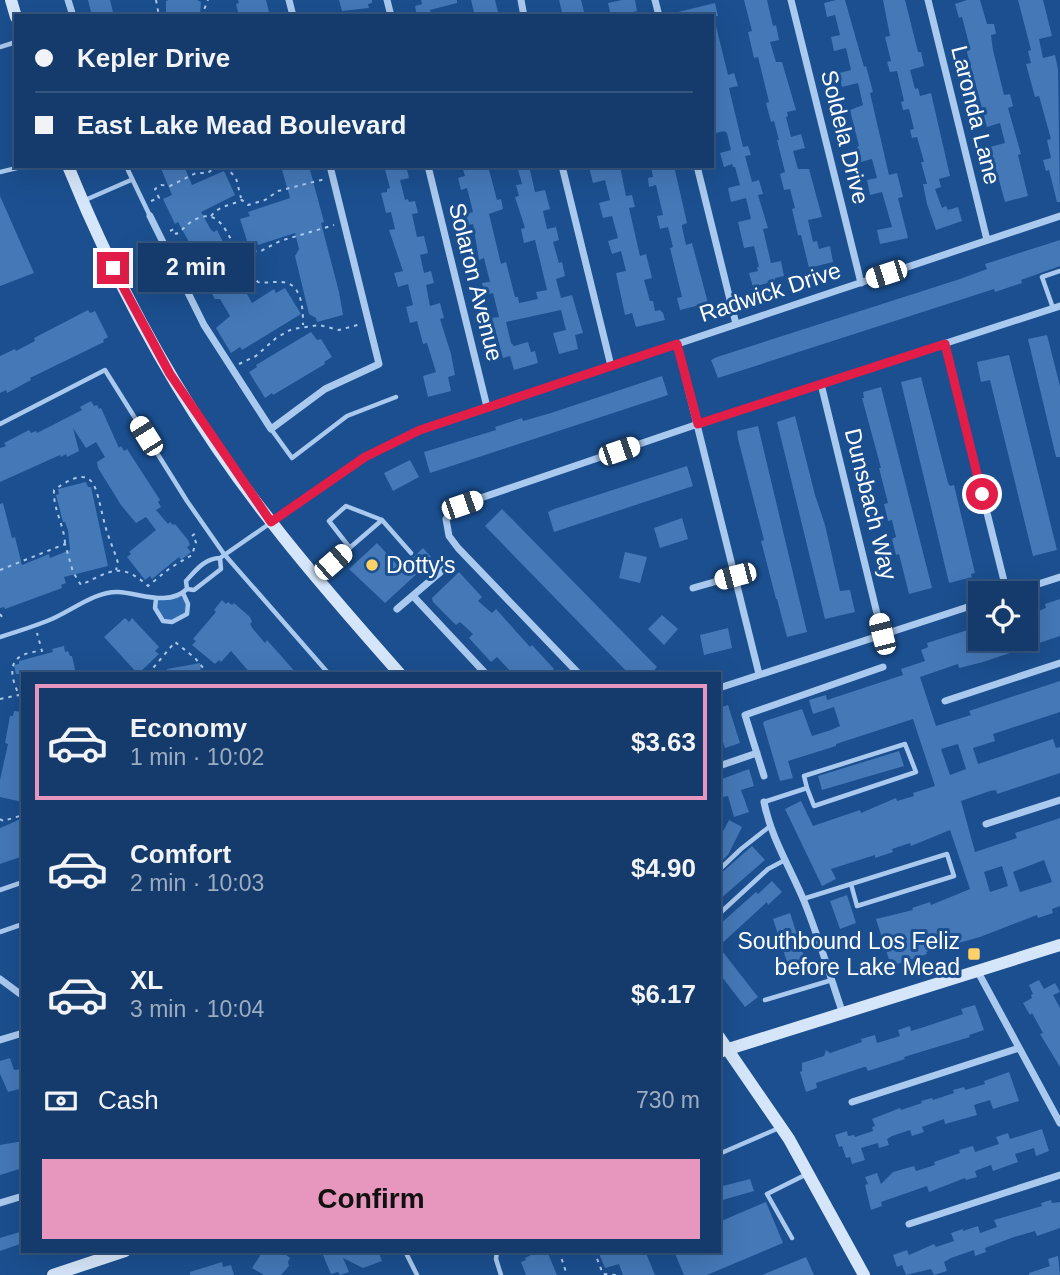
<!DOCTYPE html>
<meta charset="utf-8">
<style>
body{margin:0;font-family:Arial,sans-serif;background:#214673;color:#f1f3f6;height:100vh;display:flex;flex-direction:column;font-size:26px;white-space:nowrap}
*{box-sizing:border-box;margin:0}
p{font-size:23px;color:#9dadc1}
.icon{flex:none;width:38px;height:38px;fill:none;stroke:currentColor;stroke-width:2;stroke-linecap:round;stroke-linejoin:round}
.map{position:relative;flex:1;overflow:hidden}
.side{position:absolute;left:21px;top:672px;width:700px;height:581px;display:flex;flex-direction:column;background:#143b6b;border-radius:0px;box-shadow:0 7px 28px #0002,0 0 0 2px #33557e}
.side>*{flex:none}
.guide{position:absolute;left:14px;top:14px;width:700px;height:154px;border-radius:0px;box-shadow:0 7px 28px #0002,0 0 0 2px #33557e;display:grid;align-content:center;height:154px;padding:0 21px;background:#143b6b}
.controls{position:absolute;left:968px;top:581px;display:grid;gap:14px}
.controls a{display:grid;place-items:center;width:70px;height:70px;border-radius:0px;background:#143b6b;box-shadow:0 7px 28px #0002,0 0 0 2px #33557e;font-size:35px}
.end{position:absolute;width:32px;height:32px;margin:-16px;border:9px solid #e11d48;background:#fff;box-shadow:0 0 0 4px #fff}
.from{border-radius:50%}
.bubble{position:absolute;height:49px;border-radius:0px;background:#143b6b;box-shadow:0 7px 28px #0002,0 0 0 2px #33557e;font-size:23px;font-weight:700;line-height:49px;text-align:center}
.car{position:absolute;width:21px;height:42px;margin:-21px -10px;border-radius:9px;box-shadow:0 0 5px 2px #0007;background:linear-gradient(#fff 24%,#345 0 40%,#fff 0 76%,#345 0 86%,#fff 0)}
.guide b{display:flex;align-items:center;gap:24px;height:66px;font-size:26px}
.guide b+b{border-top:2px solid #33557e}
.guide i{width:18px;height:18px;background:#f1f3f6}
ul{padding:12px 0 0;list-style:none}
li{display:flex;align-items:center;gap:21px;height:116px;margin:0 14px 10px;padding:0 7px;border:4px solid transparent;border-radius:0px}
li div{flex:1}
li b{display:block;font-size:26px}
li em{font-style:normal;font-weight:700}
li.on{border-color:#e797bd}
li>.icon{width:63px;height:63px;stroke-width:1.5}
.pay{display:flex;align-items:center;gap:18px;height:77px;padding:0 21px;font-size:26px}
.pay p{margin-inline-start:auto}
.button{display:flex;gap:14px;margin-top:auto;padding:14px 21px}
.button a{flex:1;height:80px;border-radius:0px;background:#e797bd;color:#111;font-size:28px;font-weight:700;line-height:80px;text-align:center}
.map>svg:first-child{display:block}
</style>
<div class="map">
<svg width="1060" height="1275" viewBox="0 0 1060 1275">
<rect width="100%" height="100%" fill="#1b4f8f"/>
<!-- green -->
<path fill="#2e69ad" d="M183,593C193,617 185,618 163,621L158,615L156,599Z"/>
<!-- building -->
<path fill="#4478b7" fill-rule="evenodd" d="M88,0H110L114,16H92Z
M169,0H197L201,2L200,16H166V1Z
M238,0H266L270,16H239L236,4L239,3Z
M339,0H372V3L368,4L369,8L342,11Z
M421,0H457V3L430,10L431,16H417L415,6L422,4Z
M471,0H495L499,16H475Z
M559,0H581L585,16H563Z
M622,0H635L637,11L625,14L626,16H611L608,3Z
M744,0H767L773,26L776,25L779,40L770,42L776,62H782L796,110L787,112L788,116L786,117L791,137L801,134L805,148L793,151L798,169H809L822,217L808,220L813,242L817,241L819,249L830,246L833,262L809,268L801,235H798L792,209L795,208L790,189L784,190L780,174L785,172L777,140H779L774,121L771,122L766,103L769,102L758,57L754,58L748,32L752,31Z
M836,0H845L864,67L866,66L873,92L870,93L889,175L897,173L903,197L898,198L908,238L880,244L877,230L892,227L882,192L870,195L867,180L877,178L872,159L861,162L857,147L859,146L850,110L863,105L858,83L842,87L839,73L851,70L846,48L834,51L831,37L840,35L835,15L827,17L824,3Z
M883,0H905L918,52H921L924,66L910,70L915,89L918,88L920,96L931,93L950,176L939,179L941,187L935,189L942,208L946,206L948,210L958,207L962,221L936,230L927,204L923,184H927L921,162H924L917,137L912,138L910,130L914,129L909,109L903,110L901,102L904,101L897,71L890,72L887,62L891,61L885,37L890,36Z
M967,0H980L987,24H994L996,34L991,35L993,50L1004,95L1010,94L1013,106L1008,108L1021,154L1018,155L1028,196L1005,202L990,147L1005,143L1000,123L987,127L965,45L969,44L962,17L959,18L955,4Z
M1018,0H1043L1052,36L1039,39L1043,58L1055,55L1058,69L1060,202H1057L1049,170L1046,171L1043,160L1051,158L1047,140L1051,139L1039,96L1035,97L1026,64L1031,63L1028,51L1031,50Z
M715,3L718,16H678V12Z
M712,26H716L728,75L734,73L738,86L729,88L743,147L748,146L751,155L745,156L752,182L759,180L763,194L758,195L768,228L763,229L771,263L781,261L784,276L775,278V281L753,287L749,273L758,271L757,267H759L754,246L744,248L738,222L751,219L746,198L731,202L728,188L740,185L735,167H733L732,164L724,167L720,153L731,150L727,133L724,131L716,133L712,119V79L716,78L712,62Z
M160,166H184L192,185L224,171L235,195L201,212L211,230L214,232L217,230L223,242L245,282L243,287L252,303L274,289L276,293L285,288L301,314L242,350L240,347L231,353L216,328L230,316L220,299H215L186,247L189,242L178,222L175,224L163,199L172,195Z
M281,166H309L324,222L321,223L339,292L343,315L317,322L316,318L309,314L295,256L299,249L295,233L258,245L257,241L248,244L240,219L250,216L248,212L290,198Z
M384,166H406L409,178L400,180L405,200L408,199L409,202L415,201L418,213L412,214L417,237L424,236L428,253L420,255L424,273L431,271L434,283L426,285L430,306L440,303L444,318L440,319L451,354L455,375L448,377L451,391L428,397L423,376L436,372L427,343L423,344L417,321L410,323L406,307L413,305L408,284L398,287L394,273L403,271L389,230L395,229L391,212L386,213L381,193L387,192V189L390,188Z
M462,166H488L497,200L501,199L503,209L489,214L501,264L506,262L515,297H518L519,303L538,299L536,292L547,290L535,240L524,243L521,229L525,228L515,197L519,196L516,185L522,184L517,166H529L535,192L545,190L550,209L543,211L547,229L556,227L559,240L553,242L559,263L562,262L565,276L556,279L561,298L572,295L583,333L575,335L578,349L559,354L553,333L566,330L561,310L506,322L511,343L514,346L528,342L531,352L535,351L538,363L514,370L510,356L503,358L492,318L499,317L493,293L485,295L482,283L490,282L484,258L479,260L473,224L468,225L466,214L473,212L467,188L461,190L458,178L465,176Z
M593,166H620L626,196L632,195L635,207L629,208L640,256L646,254L652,278L644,280L650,301H653L655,311L660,310L663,313L665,320L636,327L632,313L625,315L616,273L626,271L621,251L612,254L608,241L618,238L612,216L603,218L599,203L610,200L605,180L593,183L589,167Z
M651,166H674L687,223L682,225V227L686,245L692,243L708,303L680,310L677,298L682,297L670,248L673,247L668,227L660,229L657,216L663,215L656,185L649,187L648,178L653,177Z
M0,196L34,273L0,286Z
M1060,240V266L1021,280L1022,283L995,292L994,289L718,378L711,360L717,357L960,279L987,269L985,264Z
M88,310L90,313L95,311L108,337L103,340L104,342L30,378L31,380L7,393L6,390L0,393V356L15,349L16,351L35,341L34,338Z
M311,332L317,340L321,339L332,357L324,362L325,364L273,395L272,393L265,398L249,372L257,367L256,365Z
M1047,335L1060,386V457H1056L1028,339Z
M1009,355L1057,550L1033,556L990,380L981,382L977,362Z
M662,376L668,395L430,473L424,452L496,430L495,427L522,418L523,421L551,413Z
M921,377L948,483L950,486L954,485L975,573L971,574L972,577L949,583L901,382Z
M881,387L932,588L909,594L899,554L896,555L892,539L896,537L892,520L888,521L884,504L888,503L879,468H881L862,398H864L863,392Z
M91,401L94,406L97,405L99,409L101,408L119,448L121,446L124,451L127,449L160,500L158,502L161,507L156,510L168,524L170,522L173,525L175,524L188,540L190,545L187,547L191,552L181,560L179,557L152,579L150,576L145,580L127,557L131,554L129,552L156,530L146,517L136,523L121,505L98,468L97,462L105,457L96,442L86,448L73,428L79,451L67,457L66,454L61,457L60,455L0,482V448L6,446L4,443L29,430L31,433L36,431L37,433L82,410L80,407Z
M795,416L815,495L825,525L840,591L850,590L855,612L825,619L777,422Z
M758,426L807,632L787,637L777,599H776L761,541L764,540L738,439L737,431Z
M410,460L419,477L393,491L384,473Z
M687,466L693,486L554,532L548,512L554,509Z
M86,482L88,487H91L108,566L64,577L66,583L61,585L62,588L5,609L4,607L0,608V504L3,503L12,538L15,537L22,565L49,554L50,558L70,550L68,530L65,522H63L56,495L59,494L58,489Z
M502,509L657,667L651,674H629L485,526Z
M682,518L688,539L660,548L654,528Z
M377,543L401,569L423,548L433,559L385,603L349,569Z
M625,552L647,557L640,583L619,578Z
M459,572L482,597L478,601L492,613L496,609L530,647L532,645L554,669L549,674H513L497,657L491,662L469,638L473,634L460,622L456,625L433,602L432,598Z
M1060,599V636L983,662L959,668L958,664L920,677L936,726L971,715L969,711L1060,681V712L993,734L995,741L973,748L978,764L1053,739L1056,748L1060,747V773L997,794L996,790L990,791L961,801L975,852L1017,838L1015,833L1060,818V906L1052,909L1053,913L1038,918L1037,915L980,937L926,952L927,954L891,966L876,919L913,910L912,908L930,902L931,905L970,889L950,830L911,846L910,843L892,849L893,852L875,858V855L831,869L836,879L822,886L785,809L801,801L813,826L860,810L861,813L896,798L897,801L914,796L913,793L935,786L913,719L836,744V746L788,761L793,778L780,781L763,723L765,721L802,709L812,736L831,730L840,726L834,707L813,714L809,700L826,695L827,700L903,675L901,669L925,661L921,650L928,647L927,643L980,626V639H1026V616L1046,608L1045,604ZM958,744L966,769L950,775L941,749ZM1044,860L1052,882L1020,892L1013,872ZM1002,866L1008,886L990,892L984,872Z
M222,600L226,604L228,602L232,605L234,603L250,617L252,622L250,624L253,629L265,643L267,640L297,674H251L231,651L221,662L219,660L215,664L192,645L196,641L193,639L216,612L214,610Z
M662,615L678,629L664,645L648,629Z
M125,618L129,622L132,618L159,647L155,651L159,654L138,674L104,637Z
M728,628L732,648L704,655L700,635Z
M64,646L65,652L68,651L70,656H72L76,674H16L14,665L19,664V661L53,652L52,649Z
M200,663L201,674H168L167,669Z
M728,705L740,743L725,748L719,730V708Z
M14,711L23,712V802L0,797V780L8,744L5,743L10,716H13Z
M899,751L904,766L822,790L818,776Z
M749,769L754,786L741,790L749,812L734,817L728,796L723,797L719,780Z
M23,818V856L0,864V828Z
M729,820L742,827L728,855L719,863V839Z
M752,846L765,860L719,900V875Z
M772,881L782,892L768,905L767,902L719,946V925L756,892L758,894Z
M847,895L856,923L840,929L830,901Z
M790,913L808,969L791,974L773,919Z
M719,947L758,997L745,1007L719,973Z
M1039,980L1044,989L1055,983L1060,992L1053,995L1060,1008V1067L1040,1034L1043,1033L1032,1013L1030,1015L1023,1003L1032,998L1031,995L1033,994L1029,985Z
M975,1005L984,1030L969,1035L970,1037L904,1057L905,1059L868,1071L866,1067H864L816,1083L817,1088L806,1092L800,1072L802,1071V1063L824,1056L826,1050L830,1053L862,1042L861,1039L875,1035L877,1043L900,1036L898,1030L910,1026L911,1031L924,1027L963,1014L961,1009Z
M10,1058L14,1070L23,1069V1088L8,1092L0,1074V1061Z
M1009,1072L1019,1101L993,1109L990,1100L974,1105L977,1115L945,1124L944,1119L922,1127L924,1132L912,1136L910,1130L892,1136L887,1139L889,1145L879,1148L878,1143L861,1148L865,1160L852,1164L850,1157L846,1158L842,1146L839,1147L835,1135L847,1131L848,1136L854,1135L855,1137L873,1131L872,1127L875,1126L872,1119L900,1108L901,1110L922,1103L921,1101L932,1098L933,1100L954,1093L953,1090L964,1087L965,1090L985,1084L984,1081Z
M1042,1129L1049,1151L1036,1156L1034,1148L1015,1154L1018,1162L993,1171L991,1165L975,1171L977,1177L966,1180L965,1178L929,1192L927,1186L881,1202L882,1206L871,1210L865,1185L868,1184L865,1177L877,1173L881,1184L893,1172L914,1166L916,1171L935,1165L934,1162L960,1153L959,1150L973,1146L975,1152L999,1144L996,1137L1008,1133L1010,1139Z
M23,1141V1168L0,1175V1145Z
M750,1179L754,1191L719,1201V1187Z
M1051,1200L1052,1203L1060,1202V1228L1037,1236L1035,1231L1014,1237L985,1248L986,1252L975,1256L974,1250L951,1258L944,1262L947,1271L934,1275L931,1269L906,1275L902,1265L897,1267L893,1255L907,1250L909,1255L934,1244L936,1247L954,1241L951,1233L963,1229V1231L978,1226L980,1233L997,1227L994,1220L1042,1206L1041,1203Z
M766,1202L783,1243L707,1275H684L674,1251H719V1222Z
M23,1231V1243L0,1251V1238Z
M263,1251H281L290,1258L288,1262L289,1266L281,1275H264L252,1268Z
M331,1251H378L382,1261L363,1268L343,1258L349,1272L340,1275L338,1272L331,1274L323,1255Z
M539,1251H547L557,1275H526L521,1262L526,1260L525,1258Z
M598,1251H645L655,1275H623L619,1264L605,1268Z
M1058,1256L1060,1275H1029V1273L1050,1266L1048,1259Z
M806,1257L814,1275H762Z
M222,1262L223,1267L231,1265L234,1275H190V1272Z"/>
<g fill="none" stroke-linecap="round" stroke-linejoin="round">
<!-- path -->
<path stroke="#a9c9ee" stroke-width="2" stroke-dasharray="3.5 5" stroke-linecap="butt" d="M156,0L159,16
M206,16L203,12L208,0
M225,166L236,178L241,198
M151,201L159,198L155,189L161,185L170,186L196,173H208L216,166
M211,216C220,205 230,206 242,200L248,205L265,200L278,191L325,179
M170,231L174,229L176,234C183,230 187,224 194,220C220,206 227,235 238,252L261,251L280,241L334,225
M238,253L245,269L258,282C267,284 278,280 287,283C303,288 303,313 303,325
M239,364L256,356L276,338L292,329L319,325L339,330L361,324
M65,543C64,525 53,509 54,490C96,460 95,487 104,521C107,535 114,549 118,563L116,570
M0,570L65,544L73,572L81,585C112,570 121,562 148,586L170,568L192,555L196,542L192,536L198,531
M0,614L2,617L0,618
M148,674L175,642L195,658L208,674
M234,674H244
M23,696L19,695C6,667 11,653 42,651L37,633
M0,699L19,695
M0,819L3,821L23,815
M559,1251L567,1275
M594,1251L603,1274L617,1275"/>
<!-- lane -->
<path stroke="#a9c9ee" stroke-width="4.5" d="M0,47L16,42
M126,166L150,216
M0,172L25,166
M83,201L131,180
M1053,308L1042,277L1060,271
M0,424L105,370L187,501L224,554L329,674
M271,429L292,458L347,416L396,397
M350,548L329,521L346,506L382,520
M317,576L382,520L411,553
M187,589L186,581C196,570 205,558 220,558L269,524
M156,599L155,608L163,621L172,622L187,614L188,604L183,593
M0,637C16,632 32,627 47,621C69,613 94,591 118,592C140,593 168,607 187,589L194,590L221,569L220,558
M764,802L807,788L804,776L905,744L916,772L814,806L807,788
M719,870L741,849L769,827
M0,890L23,882
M803,899L947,854L954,876L857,906L851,884
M719,914L768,869L785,860
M0,932L23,924
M765,1000L832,980
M719,1154L779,1128
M792,1238L767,1194L807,1174
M405,1251L417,1275
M497,1251L496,1259L501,1275"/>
<!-- street -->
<path stroke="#a9c9ee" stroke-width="7" d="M68,0L73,16
M289,0L293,16
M387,0L391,16
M521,0L524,16
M655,0L659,16
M791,0L861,283
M928,0L987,240
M428,166L487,407
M562,166L611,366
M697,166L736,324
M150,216L204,325L271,429L325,389L379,364L330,166
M677,344L759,674
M945,344L1007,593
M821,384L882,634
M271,522L365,457L420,430L1060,216
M693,588L735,576
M1010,593L1060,577
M413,596L486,674
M397,609L444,569
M579,674L458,548L449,536L446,519L457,506L698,424L1060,306
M719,688L980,603
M945,701L1060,663
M719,766L757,753
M764,776L745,715L883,667
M764,802C771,838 790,867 804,901C819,938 830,976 843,1014
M986,824L1060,800
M978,972L1060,1123
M0,979L23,996
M0,1040L23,1033
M852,1102L1019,1048
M0,1203L23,1196
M909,1224L1060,1175"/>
<!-- secondary -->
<path stroke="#d6e6fa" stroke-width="12" d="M11,0L16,17
M68,166C120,294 187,416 273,524C313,576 357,625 400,674
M719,1037L789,1139L864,1275
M719,1052L1060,945
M53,1275L125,1251"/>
</g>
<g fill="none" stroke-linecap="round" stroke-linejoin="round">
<!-- route -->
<path stroke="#e11d48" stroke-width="9" d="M113,268L170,374L271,522L365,457L420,430L677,344L698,424L945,344L982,494"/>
</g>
<!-- markers -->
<g fill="#ffd166" stroke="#1b4f8f" stroke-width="2.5">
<circle cx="372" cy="565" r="7"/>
<rect x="967" y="947" width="14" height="14" rx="3.5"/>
</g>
<g text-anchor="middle" stroke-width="6" stroke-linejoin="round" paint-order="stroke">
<!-- street labels -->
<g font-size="23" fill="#fff" stroke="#1b4f8f">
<text transform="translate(976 115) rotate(76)" y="8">Laronda Lane</text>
<text transform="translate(845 137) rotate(76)" y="8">Soldela Drive</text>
<text transform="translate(476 282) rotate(76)" y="8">Solaron Avenue</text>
<text transform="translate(770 292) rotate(-18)" y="8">Radwick Drive</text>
<text transform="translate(871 504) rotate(76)" y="8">Dunsbach Way</text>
</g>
<!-- poi labels -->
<g font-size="23" fill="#fff" stroke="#1b4f8f" text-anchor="start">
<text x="386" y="573">Dotty's</text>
<text x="960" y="949" text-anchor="end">Southbound Los Feliz<tspan x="960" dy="26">before Lake Mead</tspan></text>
</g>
</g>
</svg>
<div class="controls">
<a><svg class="icon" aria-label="locate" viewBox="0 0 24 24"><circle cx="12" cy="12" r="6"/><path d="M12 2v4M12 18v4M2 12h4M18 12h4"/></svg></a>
</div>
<i class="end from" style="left:982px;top:494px"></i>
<i class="end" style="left:113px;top:268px"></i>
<div class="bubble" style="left:138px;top:243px;width:116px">2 min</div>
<i class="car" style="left:886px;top:274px;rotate:252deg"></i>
<i class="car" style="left:146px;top:436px;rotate:328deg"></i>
<i class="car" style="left:619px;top:451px;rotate:71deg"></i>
<i class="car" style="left:462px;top:505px;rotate:71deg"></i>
<i class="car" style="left:333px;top:562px;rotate:49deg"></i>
<i class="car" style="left:735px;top:576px;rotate:255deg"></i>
<i class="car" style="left:882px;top:634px;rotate:346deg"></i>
<div class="guide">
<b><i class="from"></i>Kepler Drive</b>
<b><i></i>East Lake Mead Boulevard</b>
</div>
<section class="side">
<ul>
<li class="on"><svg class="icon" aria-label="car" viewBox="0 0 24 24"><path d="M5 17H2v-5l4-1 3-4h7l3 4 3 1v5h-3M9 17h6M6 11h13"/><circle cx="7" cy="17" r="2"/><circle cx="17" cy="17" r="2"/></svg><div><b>Economy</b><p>1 min · 10:02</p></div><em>$3.63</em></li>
<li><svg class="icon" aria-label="car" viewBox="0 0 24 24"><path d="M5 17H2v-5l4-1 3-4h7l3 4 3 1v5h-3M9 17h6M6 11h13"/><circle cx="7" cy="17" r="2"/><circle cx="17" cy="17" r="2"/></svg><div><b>Comfort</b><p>2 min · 10:03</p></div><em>$4.90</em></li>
<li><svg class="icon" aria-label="car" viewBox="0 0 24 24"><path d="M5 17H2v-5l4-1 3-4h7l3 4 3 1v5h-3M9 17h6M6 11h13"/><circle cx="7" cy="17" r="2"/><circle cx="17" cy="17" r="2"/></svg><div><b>XL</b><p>3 min · 10:04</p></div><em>$6.17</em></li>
</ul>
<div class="pay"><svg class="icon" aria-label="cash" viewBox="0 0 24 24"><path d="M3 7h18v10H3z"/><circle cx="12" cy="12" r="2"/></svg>Cash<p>730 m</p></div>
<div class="button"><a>Confirm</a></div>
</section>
</div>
